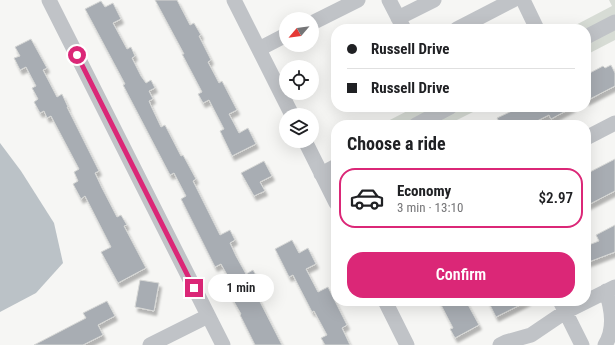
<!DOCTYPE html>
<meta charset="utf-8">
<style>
body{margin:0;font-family:"Roboto Condensed",sans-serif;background:#f2f2f2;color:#202124;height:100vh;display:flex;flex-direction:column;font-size:15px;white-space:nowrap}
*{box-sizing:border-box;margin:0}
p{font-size:13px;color:#757577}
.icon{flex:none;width:22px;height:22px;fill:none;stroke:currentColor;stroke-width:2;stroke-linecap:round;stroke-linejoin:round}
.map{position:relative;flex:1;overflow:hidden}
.drawer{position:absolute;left:331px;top:120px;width:260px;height:186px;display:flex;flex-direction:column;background:#fff;border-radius:16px;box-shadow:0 4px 16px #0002}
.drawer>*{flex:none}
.top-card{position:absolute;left:331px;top:24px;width:260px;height:88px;border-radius:16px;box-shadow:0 4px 16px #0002;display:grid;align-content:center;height:88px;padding:0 16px;background:#fff}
.needle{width:26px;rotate:241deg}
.buttons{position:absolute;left:279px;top:12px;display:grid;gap:8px}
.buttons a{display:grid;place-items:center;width:40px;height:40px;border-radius:50%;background:#fff;box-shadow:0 4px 16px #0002;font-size:20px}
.end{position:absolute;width:18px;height:18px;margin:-9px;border:5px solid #db2777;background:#fff;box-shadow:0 0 0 2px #fff}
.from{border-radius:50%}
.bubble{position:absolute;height:28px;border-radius:14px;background:#fff;box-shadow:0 4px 16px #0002;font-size:13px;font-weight:600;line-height:28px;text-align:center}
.top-card b{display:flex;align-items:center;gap:14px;height:38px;font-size:15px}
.top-card b+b{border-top:1px solid #e0e0e0}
.top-card i{width:10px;height:10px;background:#202124}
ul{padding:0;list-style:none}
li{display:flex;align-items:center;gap:12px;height:60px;margin:0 8px 6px;padding:0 8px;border:2px solid #e0e0e0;border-radius:16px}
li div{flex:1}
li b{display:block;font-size:15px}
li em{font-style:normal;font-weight:600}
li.current{border-color:#db2777}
li>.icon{width:36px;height:36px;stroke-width:1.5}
h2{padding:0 16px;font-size:18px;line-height:48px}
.action{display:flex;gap:8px;margin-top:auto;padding:8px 16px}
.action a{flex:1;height:46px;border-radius:16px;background:#db2777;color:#fff;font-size:16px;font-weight:600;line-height:46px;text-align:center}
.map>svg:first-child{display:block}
</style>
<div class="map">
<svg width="615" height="345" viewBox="0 0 615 345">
<defs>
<filter id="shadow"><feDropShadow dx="2.5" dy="4.5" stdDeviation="1" flood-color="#0004"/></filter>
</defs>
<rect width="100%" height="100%" fill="#f6f6f4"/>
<!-- green -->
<path fill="#d7dcd5" d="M609,0H615V40L586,55V29H568L612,6Z
M415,107H483L447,125H380Z"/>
<!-- water -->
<path fill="#bbc2c7" d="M0,143L21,171L54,223L63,263L36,293L0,312Z"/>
<!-- building -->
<path fill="#a8adb3" stroke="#d7d8d6" filter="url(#shadow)" d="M155,0H177L190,25L194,23L201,35L199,36L211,60L208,62L219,83L222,81L237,110L229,114L239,133L248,128L256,144L232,156L220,131L224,129L209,100L203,103L198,94L202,92L182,54H184Z
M101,1L105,7L113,3L121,19L113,23L127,49L131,47L135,56L132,58L141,76L146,83L151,80L155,88L149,91L153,99L149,101L152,108L161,127L165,125L181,156L183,155L196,179L193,181L220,235L230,230L235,240L230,243L236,256L246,274L253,270L261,284L253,288L282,345H255L240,315L241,314L228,291L234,287L221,264L215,267L181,199L186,196L174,173L170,175L123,85L125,84L85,9Z
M31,39L47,68L43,70L57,97L62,94L68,107H67L99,171L95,173L102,188L117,217L121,215L127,225L124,226L146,268L118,283L101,252L111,247L85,196L81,199L73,184L78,181L74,172L79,169L51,116L47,118L44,111L40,113L34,102L38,99L32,88L36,86L26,67L20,70L14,58L20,56L15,47Z
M611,65L615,73V86L586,101V75L603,66L605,68Z
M513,107H573L551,119L549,115L529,125H501L497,118L514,110Z
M615,159V191L586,206V174Z
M264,161L272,176L260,182L265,191L254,196L241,173Z
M615,225V252L586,263V246L599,241L596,235Z
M292,240L299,253L308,248L316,264L306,269L318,292L328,287L347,325L342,328L350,345H325L321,338L327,335L314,311L312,312L293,275L289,277L275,249Z
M140,280L159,283L154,311L135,307Z
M107,301L115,316L98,325L103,335L83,345H34L86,318L83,313Z
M439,301H466L479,325L455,338L450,329L453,328Z
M488,301H528L496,317Z"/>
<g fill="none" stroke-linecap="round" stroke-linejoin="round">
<!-- minor -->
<path stroke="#c0c3c7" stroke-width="15" d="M49,0L223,345
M234,0L292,115
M389,0L404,29
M523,0L537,29
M398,18L434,0
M312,23L358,0
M457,29L513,0
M586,37L615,22
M259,49L286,35
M416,125L450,107
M586,138L615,123
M305,141L336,203
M321,174L336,166
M385,301L407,345
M560,301L582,345
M150,345L208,316
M500,345L506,342L531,335L565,312L615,287
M605,345C615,329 612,310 606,291"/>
</g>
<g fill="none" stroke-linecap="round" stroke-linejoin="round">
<!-- route -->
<path stroke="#db2777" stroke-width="5" d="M77,55L194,288"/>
</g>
</svg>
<div class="buttons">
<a><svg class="needle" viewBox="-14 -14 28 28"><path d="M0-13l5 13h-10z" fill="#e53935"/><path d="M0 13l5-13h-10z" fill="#757577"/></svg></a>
<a><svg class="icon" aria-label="locate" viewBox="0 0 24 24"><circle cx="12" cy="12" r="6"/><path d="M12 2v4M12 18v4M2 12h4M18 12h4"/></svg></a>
<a><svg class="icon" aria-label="layers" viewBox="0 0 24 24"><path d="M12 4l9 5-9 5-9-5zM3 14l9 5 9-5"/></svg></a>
</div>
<i class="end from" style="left:77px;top:55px"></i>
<i class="end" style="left:194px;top:288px"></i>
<div class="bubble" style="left:208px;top:274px;width:66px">1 min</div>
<div class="top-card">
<b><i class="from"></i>Russell Drive</b>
<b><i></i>Russell Drive</b>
</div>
<section class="drawer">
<h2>Choose a ride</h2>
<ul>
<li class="current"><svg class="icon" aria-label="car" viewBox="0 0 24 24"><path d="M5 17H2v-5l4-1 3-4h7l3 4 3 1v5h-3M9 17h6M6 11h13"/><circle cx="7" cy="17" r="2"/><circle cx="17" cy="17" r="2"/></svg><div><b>Economy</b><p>3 min · 13:10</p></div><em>$2.97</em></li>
</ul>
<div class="action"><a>Confirm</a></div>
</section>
</div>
